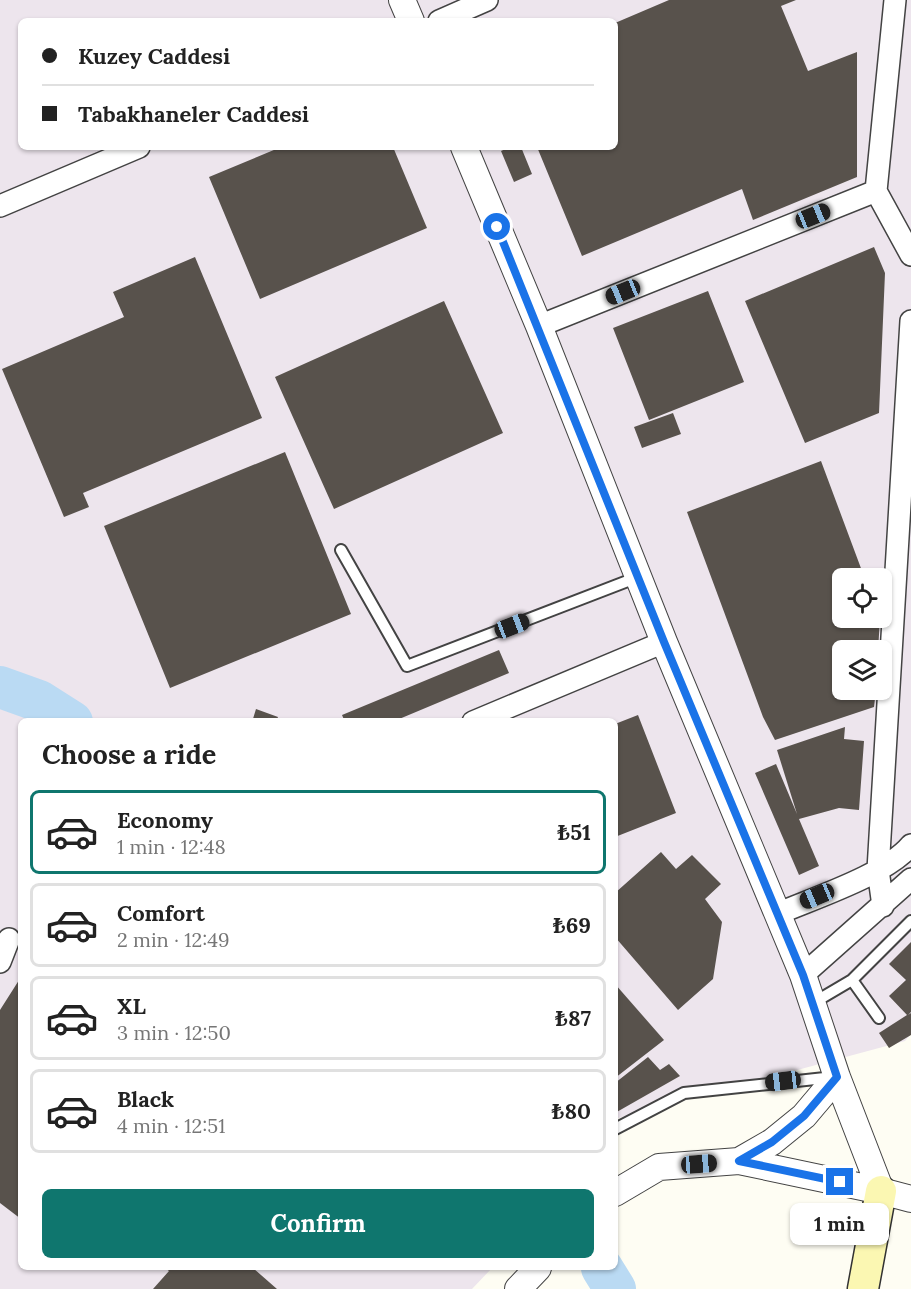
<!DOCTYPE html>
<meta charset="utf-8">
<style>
body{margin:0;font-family:Lora,serif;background:#f2f2f2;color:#222;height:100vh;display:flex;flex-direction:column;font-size:22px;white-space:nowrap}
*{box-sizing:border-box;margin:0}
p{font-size:20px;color:#767676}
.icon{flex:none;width:33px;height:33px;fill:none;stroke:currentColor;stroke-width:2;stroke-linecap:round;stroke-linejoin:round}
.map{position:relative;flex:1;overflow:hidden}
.details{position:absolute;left:18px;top:718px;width:600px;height:552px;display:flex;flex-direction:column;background:#fff;border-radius:9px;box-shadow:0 2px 4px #0004}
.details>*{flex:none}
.hud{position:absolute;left:18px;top:18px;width:600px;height:132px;border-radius:9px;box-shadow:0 2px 4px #0004;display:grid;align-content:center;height:132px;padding:0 24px;background:#fff}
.tools{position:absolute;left:832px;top:568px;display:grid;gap:12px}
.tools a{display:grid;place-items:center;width:60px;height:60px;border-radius:9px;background:#fff;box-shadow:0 2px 4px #0004;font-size:30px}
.end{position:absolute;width:27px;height:27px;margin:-14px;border:8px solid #1a73e8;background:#fff;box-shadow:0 0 0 3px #fff}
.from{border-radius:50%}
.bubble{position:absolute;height:42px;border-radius:9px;background:#fff;box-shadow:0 2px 4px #0004;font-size:20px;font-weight:700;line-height:42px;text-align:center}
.car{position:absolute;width:18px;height:36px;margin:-18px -9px;border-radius:8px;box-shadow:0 0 4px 2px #0007;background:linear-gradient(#222 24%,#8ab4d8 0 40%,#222 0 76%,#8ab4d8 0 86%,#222 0)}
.hud b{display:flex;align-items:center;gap:21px;height:57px;font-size:22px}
.hud b+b{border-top:2px solid #e0e0e0}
.hud i{width:15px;height:15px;background:#222}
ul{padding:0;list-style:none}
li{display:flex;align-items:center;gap:18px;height:84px;margin:0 12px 9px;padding:0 12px;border:3px solid #e0e0e0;border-radius:9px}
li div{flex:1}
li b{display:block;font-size:22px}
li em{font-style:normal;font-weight:700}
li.current{border-color:#0f766e}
li>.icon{width:54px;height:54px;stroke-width:1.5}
h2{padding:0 24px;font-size:27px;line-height:72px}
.primary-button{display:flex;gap:12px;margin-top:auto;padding:12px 24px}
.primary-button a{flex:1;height:69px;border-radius:9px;background:#0f766e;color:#fff;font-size:24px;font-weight:700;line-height:69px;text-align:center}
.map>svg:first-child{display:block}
</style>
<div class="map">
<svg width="911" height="1289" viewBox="0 0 911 1289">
<rect width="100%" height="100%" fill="#fefdf3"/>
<!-- industrial -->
<path fill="#ede5ed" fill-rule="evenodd" d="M0,0H911V1034L905,1041L615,1119V722H21V1268H492L472,1289H0ZM21,21H615V147H21ZM843,579H882V618H843ZM843,651H882V690H843Z"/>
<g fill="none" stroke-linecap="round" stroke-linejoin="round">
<!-- river -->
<path stroke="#badaf3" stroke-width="42" d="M0,687L39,701L72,722
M602,1268L615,1289"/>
</g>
<!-- building -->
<path fill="#58524c" d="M669,0H796L781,6L808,71L857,52V177L753,220L742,189L582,256L537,147H615V23Z
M281,147H393L427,228L260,299L209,177Z
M510,147H521L532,174L514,182L501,151Z
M874,247L885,273L879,413L805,443L745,301Z
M195,257L262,418L83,493L89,507L64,517L2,369L124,317L113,292Z
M708,291L744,382L649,420L613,328Z
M444,301L503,433L334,509L275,377Z
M673,413L681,434L642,448L634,427Z
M285,452L351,614L170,688L104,526Z
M821,461L865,579H843V618H880L878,651H843V690H876L874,707L775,740L763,717L687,512Z
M499,650L509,673L392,722H345L342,715Z
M256,709L278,717L276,722H252Z
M638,715L676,813L615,837V724Z
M845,727L844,739L864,741L859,810L839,808L799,819L819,866L799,875L755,773L776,764L797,814L777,750Z
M661,852L676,869L692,855L721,884L705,899L722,922L713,979L678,1010L615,937V893Z
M911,942V1012L908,1015L911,1013V1035L889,1048L879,1033L907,1015L889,996L906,980L889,964Z
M21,977V1219L0,1203V1010Z
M615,984L664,1040L615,1078Z
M648,1057L660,1070L669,1064L680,1076L615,1113V1083Z
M165,1268H253L277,1289H153L169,1271Z"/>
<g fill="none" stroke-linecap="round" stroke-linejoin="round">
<!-- service casing -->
<g stroke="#434343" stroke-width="14">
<path id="service" d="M341,550L407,666L638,577
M852,980L879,1018
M813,1003L852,980L911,921
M615,1129L684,1093L834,1077"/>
</g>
<!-- minor casing -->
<g stroke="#434343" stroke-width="24">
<path id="minor" d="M439,21L487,0
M876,191L911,255
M0,206L139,147
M539,326L876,191L895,0
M473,722L664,642
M883,906L878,870L911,321
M777,914C814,898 886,875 911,845
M0,962L9,939
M803,975L911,879"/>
</g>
<!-- tertiary casing -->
<g stroke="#434343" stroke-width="28">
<path id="tertiary" d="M402,0L411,21
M464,147L539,326L664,642L803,975L837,1077L881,1191
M739,1161L772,1142L804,1116L837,1077
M615,1193L659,1167L739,1161L881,1191L911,1199
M518,1289L538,1268"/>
</g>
<!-- secondary casing -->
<g stroke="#323232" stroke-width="33">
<path id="secondary" d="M863,1289L881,1191"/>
</g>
<!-- service -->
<use href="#service" stroke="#fff" stroke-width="10"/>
<!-- minor -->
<use href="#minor" stroke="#fff" stroke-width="21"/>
<!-- tertiary -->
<use href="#tertiary" stroke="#fff" stroke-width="26"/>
<!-- secondary -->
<use href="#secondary" stroke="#fbf7b2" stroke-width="30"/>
</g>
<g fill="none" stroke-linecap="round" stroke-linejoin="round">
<!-- route -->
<path stroke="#1a73e8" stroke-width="8" d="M497,227L664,642L803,975L837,1077L804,1116L772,1142L739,1161L840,1182"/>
</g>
</svg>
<div class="tools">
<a><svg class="icon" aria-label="locate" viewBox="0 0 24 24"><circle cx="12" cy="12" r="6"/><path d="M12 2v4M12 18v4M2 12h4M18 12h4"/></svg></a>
<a><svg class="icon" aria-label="layers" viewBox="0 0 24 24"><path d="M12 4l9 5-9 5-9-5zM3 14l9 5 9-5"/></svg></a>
</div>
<i class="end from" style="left:497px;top:227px"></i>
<i class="end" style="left:840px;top:1182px"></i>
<div class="bubble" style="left:790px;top:1203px;width:99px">1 min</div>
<i class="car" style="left:813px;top:216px;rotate:68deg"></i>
<i class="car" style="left:623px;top:292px;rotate:248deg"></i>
<i class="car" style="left:512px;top:626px;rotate:69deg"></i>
<i class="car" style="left:817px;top:896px;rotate:247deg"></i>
<i class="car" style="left:783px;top:1081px;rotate:263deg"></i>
<i class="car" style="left:699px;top:1164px;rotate:86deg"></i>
<div class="hud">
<b><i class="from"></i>Kuzey Caddesi</b>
<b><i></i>Tabakhaneler Caddesi</b>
</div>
<section class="details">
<h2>Choose a ride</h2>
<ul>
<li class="current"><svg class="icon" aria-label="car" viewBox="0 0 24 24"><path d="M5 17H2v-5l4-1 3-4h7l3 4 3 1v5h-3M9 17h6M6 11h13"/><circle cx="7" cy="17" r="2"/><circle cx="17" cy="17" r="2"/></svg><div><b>Economy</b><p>1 min · 12:48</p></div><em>₺51</em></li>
<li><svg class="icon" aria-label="car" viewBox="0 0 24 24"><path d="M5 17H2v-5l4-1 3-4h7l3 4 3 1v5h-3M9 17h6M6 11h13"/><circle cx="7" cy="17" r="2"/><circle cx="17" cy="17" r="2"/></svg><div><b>Comfort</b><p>2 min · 12:49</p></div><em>₺69</em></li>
<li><svg class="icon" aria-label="car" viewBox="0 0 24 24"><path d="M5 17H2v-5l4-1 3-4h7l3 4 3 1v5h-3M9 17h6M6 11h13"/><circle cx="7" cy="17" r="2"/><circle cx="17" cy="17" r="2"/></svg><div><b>XL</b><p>3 min · 12:50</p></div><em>₺87</em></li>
<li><svg class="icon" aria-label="car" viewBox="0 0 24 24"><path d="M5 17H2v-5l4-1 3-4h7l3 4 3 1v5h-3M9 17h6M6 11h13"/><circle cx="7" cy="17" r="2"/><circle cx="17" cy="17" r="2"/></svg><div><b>Black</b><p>4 min · 12:51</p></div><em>₺80</em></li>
</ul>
<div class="primary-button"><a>Confirm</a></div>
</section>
</div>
